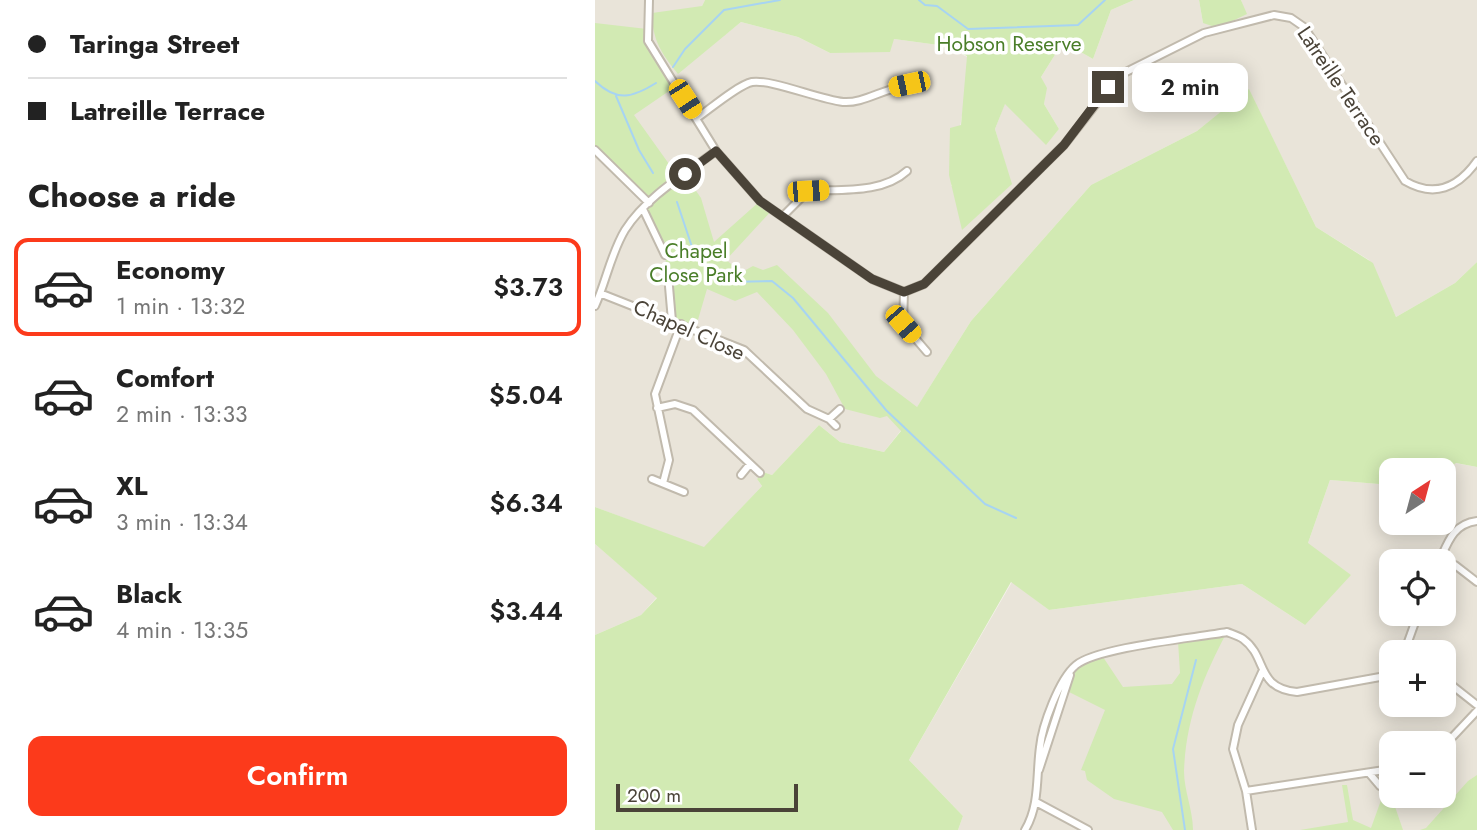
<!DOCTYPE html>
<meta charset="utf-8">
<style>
body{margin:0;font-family:Jost,sans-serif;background:#f6f6f6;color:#222;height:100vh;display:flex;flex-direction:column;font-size:26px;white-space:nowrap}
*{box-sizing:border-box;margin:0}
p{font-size:23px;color:#767676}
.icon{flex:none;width:38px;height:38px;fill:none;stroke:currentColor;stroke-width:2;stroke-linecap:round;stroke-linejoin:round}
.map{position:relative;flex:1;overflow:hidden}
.panel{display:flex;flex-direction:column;background:#fff;width:595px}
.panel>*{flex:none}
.guide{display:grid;align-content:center;height:154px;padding:0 28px;background:#fff}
.needle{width:46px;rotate:36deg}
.buttons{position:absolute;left:784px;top:458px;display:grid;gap:14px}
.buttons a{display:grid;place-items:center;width:77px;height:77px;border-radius:14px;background:#fff;box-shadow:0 4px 18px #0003;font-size:35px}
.scale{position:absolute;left:21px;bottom:18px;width:182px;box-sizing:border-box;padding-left:7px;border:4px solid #4a4338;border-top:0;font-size:19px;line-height:24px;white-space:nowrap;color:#4a4338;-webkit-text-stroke:5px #fff;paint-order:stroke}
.end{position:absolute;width:32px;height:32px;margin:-16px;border:9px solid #4a4338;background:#fff;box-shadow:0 0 0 4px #fff}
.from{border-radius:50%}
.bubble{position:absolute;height:49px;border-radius:14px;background:#fff;box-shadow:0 4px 18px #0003;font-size:23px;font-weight:600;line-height:49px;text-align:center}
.car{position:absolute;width:21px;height:42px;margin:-21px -10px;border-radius:9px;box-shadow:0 0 5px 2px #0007;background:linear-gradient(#f5c518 24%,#345 0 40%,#f5c518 0 76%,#345 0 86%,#f5c518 0)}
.guide b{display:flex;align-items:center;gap:24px;height:66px;font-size:26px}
.guide b+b{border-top:2px solid #e0e0e0}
.guide i{width:18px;height:18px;background:#222}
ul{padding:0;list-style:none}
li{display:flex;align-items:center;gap:21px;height:98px;margin:0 14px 10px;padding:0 14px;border:4px solid transparent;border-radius:14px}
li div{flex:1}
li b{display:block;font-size:26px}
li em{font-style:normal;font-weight:600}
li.selected{border-color:#fc3a1b}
li>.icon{width:63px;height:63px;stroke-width:1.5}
h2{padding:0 28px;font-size:32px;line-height:84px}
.primary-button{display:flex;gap:14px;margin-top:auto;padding:14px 28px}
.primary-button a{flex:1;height:80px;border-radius:14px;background:#fc3a1b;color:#fff;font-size:28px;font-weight:600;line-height:80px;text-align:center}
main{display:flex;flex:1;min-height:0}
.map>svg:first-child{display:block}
</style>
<main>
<section class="panel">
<div class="guide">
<b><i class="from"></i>Taringa Street</b>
<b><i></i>Latreille Terrace</b>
</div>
<h2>Choose a ride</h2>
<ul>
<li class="selected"><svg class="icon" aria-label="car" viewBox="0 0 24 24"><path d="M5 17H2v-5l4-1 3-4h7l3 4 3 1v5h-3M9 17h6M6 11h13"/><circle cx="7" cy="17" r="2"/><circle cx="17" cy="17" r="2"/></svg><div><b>Economy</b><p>1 min · 13:32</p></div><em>$3.73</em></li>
<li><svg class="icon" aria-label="car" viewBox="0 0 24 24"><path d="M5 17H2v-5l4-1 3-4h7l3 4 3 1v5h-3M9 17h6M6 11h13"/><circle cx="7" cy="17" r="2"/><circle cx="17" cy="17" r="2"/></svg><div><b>Comfort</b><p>2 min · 13:33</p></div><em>$5.04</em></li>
<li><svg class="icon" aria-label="car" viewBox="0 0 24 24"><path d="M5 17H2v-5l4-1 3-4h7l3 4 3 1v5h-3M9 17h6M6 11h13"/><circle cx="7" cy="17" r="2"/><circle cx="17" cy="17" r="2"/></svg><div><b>XL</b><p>3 min · 13:34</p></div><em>$6.34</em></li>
<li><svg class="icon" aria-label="car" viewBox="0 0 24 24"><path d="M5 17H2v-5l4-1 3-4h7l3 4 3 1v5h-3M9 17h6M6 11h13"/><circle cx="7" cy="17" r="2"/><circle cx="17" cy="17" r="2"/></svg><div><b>Black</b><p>4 min · 13:35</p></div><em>$3.44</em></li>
</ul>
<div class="primary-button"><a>Confirm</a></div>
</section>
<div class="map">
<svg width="882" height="830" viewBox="0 0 882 830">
<rect width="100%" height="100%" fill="#f5f2eb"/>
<!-- residential -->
<path fill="#e9e4d9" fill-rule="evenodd" d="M0,0H110L107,6L131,34L146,22L203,37L235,53L299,39L351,46L372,57L371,89L356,186L416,184L400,129L410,103L451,144L464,129L449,104L451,88L446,77L468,42L498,59L516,10L539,0H604L608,23L651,14L646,0H882V262L860,283L801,317L774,260L721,227L654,90L602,131L496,185L376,321L314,420L289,452L245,442L224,425L177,475L168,472L162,479L167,486L109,548L0,507Z
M860,463L882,467V830H363L368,816L314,760L417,582L454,610L647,584L710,625L713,543L735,480L796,485V523H849L848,471ZM796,562H849V614H796ZM796,653H849V705H796ZM796,744H849V796H796Z
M0,544L62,597L46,615L0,635Z"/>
<!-- green -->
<path fill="#d2eab3" d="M110,0H539L516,10L498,59L468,42L446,77L452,88L449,104L464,129L451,145L410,104L400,129L417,184L367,230L354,175L355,128L366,125L372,56L351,46L299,39L295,52L235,53L203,37L146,22L83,74C67,54 57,40 57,13L107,6Z
M604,0H646L652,14L623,28L608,23Z
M0,23L52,29L53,41L80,87L39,115L84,178L90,175L106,198L119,242L165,201L178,209L131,260L147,272L158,266L168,270L182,265L233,313L281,376L322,407L376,321L496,185L602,131L654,89L721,227L778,263L801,317L860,283L882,262V467L861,463L848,471H796V485L735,480L713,543L756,575L710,625L647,584L454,610L416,582L314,760L368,816L363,830H0V635L46,615L62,598L0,544V507L109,547L167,486L162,479L168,472L177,475L224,425L245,442L289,452L306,431L292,416L285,418L250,409L231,374L198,330L162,292L140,301L112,289L100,330L77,321L70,255L48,209L54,203L0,150Z
M632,632C608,677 591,719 589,771C589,791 598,810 598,830H578L567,812L519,799L492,780L490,771L486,770L510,710L472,691C477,664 482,664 506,654L528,687L577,684L585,673L583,641Z
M882,775V830H825L831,828L873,781Z
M747,785H752L758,820L776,828L789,792L796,795L808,830H705L753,822Z"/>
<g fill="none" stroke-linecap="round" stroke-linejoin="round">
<!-- stream -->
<path stroke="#a7d4f2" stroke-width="2" d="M324,0L330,5L342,6L373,29L483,25L510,0
M78,67L90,49L129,10L185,0
M0,81C22,102 37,98 61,83
M21,96L44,150L58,173
M82,202L99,253L118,275L131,282L177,281L198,298L291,410L390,504L421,518
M590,830L578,749L601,660"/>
<!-- minor casing -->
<g stroke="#c1baad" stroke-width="10">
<path id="minor" d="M54,0L53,41L121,151L165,201L277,279L309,292
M102,118C115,109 143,85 157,82C176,79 223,99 248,102C273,104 297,81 327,86
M0,150L54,203
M48,209L70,255
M188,216L213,191C245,189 287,194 312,171
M73,275L77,321
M309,292L329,284L469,145L523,76L609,33L679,15L696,18L709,27L810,181C839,198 863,188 882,161
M309,292L308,324L332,352
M7,294L149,350L212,409L234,419L241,426
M0,306C11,282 16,253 30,230C51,197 90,174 121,151
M62,408L80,404L98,410L165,473
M234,419L245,409
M146,475L155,464
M57,479L89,492
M68,483L74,460L60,394L86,324
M846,559L860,565L882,582
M844,562C853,542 858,524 882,521
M809,653L823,614
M849,679L882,705
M849,746L882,711
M444,770L475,675
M774,773L785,786L796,790
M651,791L796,769
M441,802L493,830
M430,830C445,805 441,776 445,747C447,726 464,679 481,665C503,647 600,638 632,632C637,634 644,636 648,639C673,657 660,688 702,692L796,675
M657,830L651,791L638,749L643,725L667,672"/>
</g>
<!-- minor -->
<use href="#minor" stroke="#fff" stroke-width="6"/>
</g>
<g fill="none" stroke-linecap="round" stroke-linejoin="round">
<!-- route -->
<path stroke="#4a4338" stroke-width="9" d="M90,174L121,151L165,201L277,279L309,292L329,284L469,145L513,87"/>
</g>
<g text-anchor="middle" stroke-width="7" stroke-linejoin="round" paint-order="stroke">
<!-- park labels -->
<g font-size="21" fill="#4a7e29" stroke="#fff">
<text x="414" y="51">Hobson Reserve</text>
<text x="101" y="258">Chapel<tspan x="101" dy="24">Close Park</tspan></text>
</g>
<!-- street labels -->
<g font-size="21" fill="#4a4338" stroke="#fff">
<text transform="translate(746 86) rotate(56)" y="7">Latreille Terrace</text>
<text transform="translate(94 330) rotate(24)" y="7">Chapel Close</text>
</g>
</g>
</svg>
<div class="buttons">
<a><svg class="needle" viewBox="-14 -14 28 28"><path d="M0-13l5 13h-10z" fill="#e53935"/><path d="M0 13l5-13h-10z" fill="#767676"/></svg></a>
<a><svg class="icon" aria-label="locate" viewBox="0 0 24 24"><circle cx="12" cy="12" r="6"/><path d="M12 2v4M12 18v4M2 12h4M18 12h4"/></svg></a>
<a>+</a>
<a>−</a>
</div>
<div class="scale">200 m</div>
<i class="end from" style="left:90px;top:174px"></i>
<i class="end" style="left:513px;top:87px"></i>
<div class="bubble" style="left:537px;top:63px;width:116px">2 min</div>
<i class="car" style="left:314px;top:84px;rotate:258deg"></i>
<i class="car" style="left:90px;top:99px;rotate:147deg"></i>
<i class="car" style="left:213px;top:191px;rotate:87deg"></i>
<i class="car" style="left:308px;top:324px;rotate:139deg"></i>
</div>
</main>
